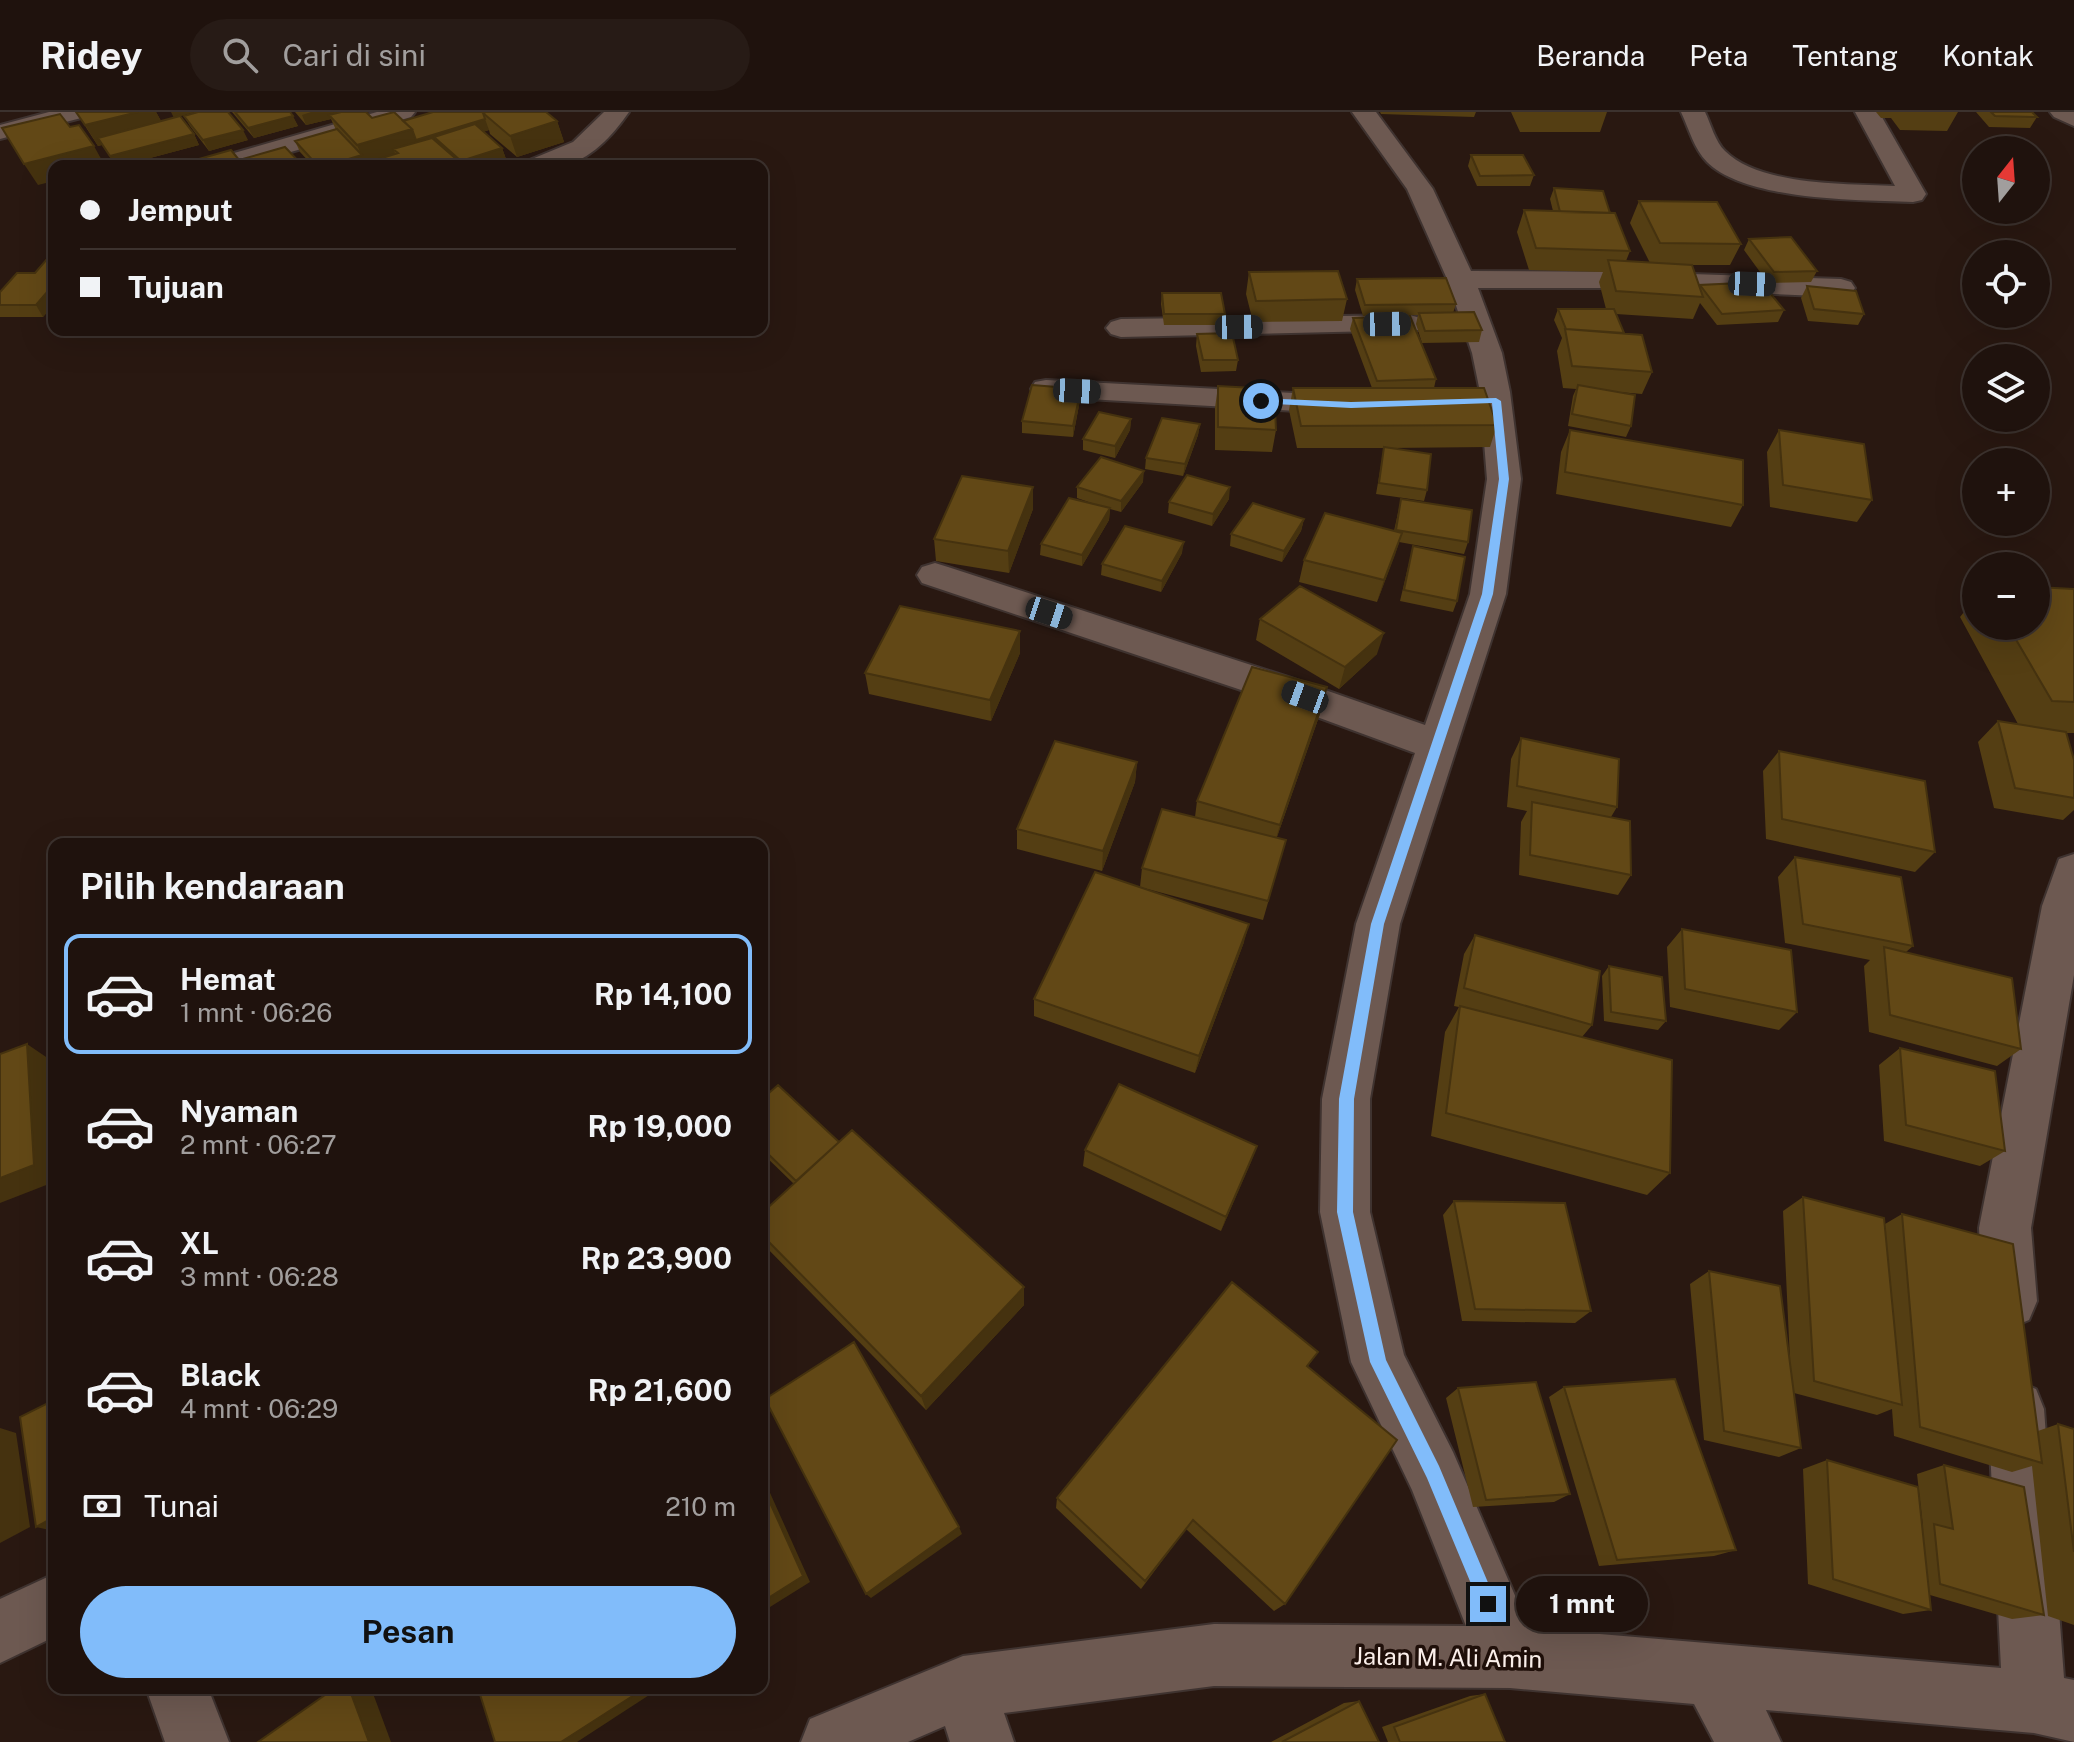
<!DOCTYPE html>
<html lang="id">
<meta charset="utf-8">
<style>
body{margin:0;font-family:"Public Sans",sans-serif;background:#271b16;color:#f1f3f6;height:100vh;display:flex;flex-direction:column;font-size:30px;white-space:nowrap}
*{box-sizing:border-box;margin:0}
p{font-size:26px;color:#a19e9d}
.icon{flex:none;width:44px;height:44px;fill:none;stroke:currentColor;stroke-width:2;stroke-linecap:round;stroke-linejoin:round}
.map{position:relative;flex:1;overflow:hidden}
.panel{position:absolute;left:48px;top:726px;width:720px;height:856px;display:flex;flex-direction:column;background:#1f120d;border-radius:16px;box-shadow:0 8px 32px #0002,0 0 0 2px #3c322e}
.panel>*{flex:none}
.top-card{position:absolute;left:48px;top:48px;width:720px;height:176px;border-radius:16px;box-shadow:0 8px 32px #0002,0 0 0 2px #3c322e;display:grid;align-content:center;height:176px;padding:0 32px;background:#1f120d}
.needle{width:52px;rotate:17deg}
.fabs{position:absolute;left:1962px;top:24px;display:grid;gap:16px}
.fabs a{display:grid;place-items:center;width:88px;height:88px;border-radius:50%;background:#1f120d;box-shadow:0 8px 32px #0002,0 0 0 2px #3c322e;font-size:40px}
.end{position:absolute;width:36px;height:36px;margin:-18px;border:10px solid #81bcfa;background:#111;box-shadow:0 0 0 4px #111}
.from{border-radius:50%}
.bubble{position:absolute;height:56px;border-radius:28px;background:#1f120d;box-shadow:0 8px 32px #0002,0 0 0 2px #3c322e;font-size:26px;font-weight:700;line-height:56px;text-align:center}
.car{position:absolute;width:24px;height:48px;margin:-24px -12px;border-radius:10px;box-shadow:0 0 6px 2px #0007;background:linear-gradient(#222 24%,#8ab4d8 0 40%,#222 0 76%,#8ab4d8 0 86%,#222 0)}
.top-card b{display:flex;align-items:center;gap:28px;height:76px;font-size:30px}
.top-card b+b{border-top:2px solid #3c322e}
.top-card i{width:20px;height:20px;background:#f1f3f6}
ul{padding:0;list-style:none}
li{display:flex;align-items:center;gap:24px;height:120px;margin:0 16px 12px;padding:0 16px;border:4px solid transparent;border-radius:16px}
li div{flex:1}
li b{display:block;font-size:30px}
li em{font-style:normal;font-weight:700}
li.active{border-color:#81bcfa}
li>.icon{width:72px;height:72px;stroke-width:1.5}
h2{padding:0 32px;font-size:36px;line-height:96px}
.pay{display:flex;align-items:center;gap:20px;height:88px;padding:0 32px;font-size:30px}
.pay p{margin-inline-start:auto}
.primary-button{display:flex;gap:16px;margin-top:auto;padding:16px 32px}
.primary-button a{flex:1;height:92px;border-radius:48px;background:#81bcfa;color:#111;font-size:32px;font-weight:700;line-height:92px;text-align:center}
header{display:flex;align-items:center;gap:48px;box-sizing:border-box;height:112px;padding:0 40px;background:#1f120d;border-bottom:2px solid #3c322e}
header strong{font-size:38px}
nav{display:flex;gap:44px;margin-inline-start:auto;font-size:28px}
.search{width:560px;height:72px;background:#271b16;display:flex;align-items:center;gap:20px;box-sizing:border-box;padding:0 28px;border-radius:44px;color:#a19e9d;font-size:30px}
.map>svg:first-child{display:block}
</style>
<header>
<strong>Ridey</strong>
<div class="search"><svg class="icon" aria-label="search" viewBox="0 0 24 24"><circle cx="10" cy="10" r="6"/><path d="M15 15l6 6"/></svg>Cari di sini</div>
<nav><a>Beranda</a><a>Peta</a><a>Tentang</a><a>Kontak</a></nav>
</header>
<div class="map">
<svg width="2074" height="1630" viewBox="0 0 2074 1630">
<rect width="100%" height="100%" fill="#291811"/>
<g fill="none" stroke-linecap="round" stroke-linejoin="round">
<!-- minor casing -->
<g stroke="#3f3330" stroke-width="4">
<path id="minor" d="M49,0H89L85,5L0,27V13Z
M377,0H415L411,5L243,54H202L206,49Z
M604,0H629C613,23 590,49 561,54C549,56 535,54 523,54L527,49L573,30Z
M1352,0H1376L1433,77L1471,159L1633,160L1841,167L1851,170L1855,176L1851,182L1841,185L1633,176H1478L1502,241L1510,280L1521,367L1506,482L1400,812L1370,987V1100L1404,1243L1453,1340L1529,1516L2001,1556L1988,1297L1996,1277L2016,1269L2036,1277L2044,1297L2064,1566L2074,1568V1630L2034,1621L1766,1598L1781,1630H1714L1694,1592L1510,1576L1214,1574L1004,1601L1014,1630H950L945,1614L908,1630H801L810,1607L963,1544L1214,1512L1466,1514L1412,1378L1351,1250L1320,1100L1322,987L1356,812L1415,641L1265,586L922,471L917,463L922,455L935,451L948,455L1291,566L1425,613L1470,482L1487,367L1480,280L1472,241L1447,167L1407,77Z
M1681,0H1705C1711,12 1715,30 1725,39C1760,74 1848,72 1895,74L1855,0H1879L1926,82L1922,88L1913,90C1860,88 1746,89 1707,50C1694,37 1689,17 1681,0Z
M2050,0H2074V14L2054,5Z
M1410,203L1420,206L1425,212L1420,218L1121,225L1111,222L1106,216L1111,210L1121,207Z
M1046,268L1351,284L1362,286L1367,293L1362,300L1351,302L1035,284L1031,277L1035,270Z
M2074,742V863L2031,1116L2037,1189L2029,1208L2010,1216L1991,1208L1983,1189L1979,1116L2042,794L2059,747Z
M54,1462V1525L0,1551V1487Z
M146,1576H208L229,1630H165Z"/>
</g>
<!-- minor -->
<use href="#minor" fill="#6d5951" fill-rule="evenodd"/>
</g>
<!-- wall -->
<path fill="#543e13" d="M76,0H156L161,9L194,22L199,33L120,54H116L102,33L98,34Z
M232,0H290L298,14L254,26Z
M295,0H366L372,6L403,9L433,0L547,1L557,9L564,30L517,45L490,22L489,18L483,20L502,36L506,47L492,51L506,54H458L457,53L458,54H313L300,40L295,29L336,18L331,7L306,13Z
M1380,0H1476L1474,5L1381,2Z
M1511,0H1607L1600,20H1520Z
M1876,0H1958L1947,19L1900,18L1891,6H1881Z
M1976,0H2032L2037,5L2030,16L1989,15Z
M184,4L248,28L209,39L190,14Z
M1471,43L1534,63L1530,74H1477L1468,54Z
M1554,76L1610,101L1630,139L1626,149L1650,151L1630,111L1639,89L1741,132L1730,153H1682L1699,175L1700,173L1784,198L1778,210L1717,213L1700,191L1693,207L1616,202L1624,221L1652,260L1642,282L1618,280L1631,314L1626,325L1568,314L1573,284L1576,277L1563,276L1557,239L1562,226L1554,208L1558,197H1606L1599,170L1603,160L1529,158L1517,120L1524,98L1553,99L1550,87Z
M1749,127L1817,159L1811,170L1768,171L1744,138Z
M54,139V192L43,205H0V180L35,161Z
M1249,160L1347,187L1342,209L1253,210L1246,182Z
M1357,167L1456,192L1453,201L1482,218L1479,230L1422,231L1416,212L1418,203L1363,204L1355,178Z
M1807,174L1864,202L1858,213L1808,209L1801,186Z
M1162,181L1225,202L1223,213H1164L1161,192Z
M1353,206L1436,267L1434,276L1497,313L1490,335L1389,336L1427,378L1424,389L1376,382L1384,336H1297L1289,298L1293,276H1372L1350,217Z
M1197,222L1238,248L1236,259L1201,260L1196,234Z
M1218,274L1276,318L1272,340L1215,338V296Z
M1081,277L1080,288L1073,325L1022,321V309Z
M1131,307L1130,318L1115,346L1083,338V327Z
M1200,312L1198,323L1183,364L1145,357L1146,346Z
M1570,318L1743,393L1731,415L1556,382L1561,340Z
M1779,318L1872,388L1857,410L1770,395L1767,340Z
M1143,370L1121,400L1110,397L1109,408L1082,454L1040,443L1041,432L1103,395L1077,386V375Z
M1033,375V397L1009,461L936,449L934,427Z
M1229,387L1212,414L1168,401L1169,390Z
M1401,387L1468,430L1464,442L1399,430L1377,490L1299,470L1304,448L1394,419Z
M1304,407L1301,419L1282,450L1230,434L1231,422Z
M1413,434L1457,489L1453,500L1400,489Z
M1182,441L1161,480L1101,463L1102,452Z
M2074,477V621H2066L2074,648V698L2063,708L1994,696L1978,630L1998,609L2018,612L1960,505L1976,485V514H2036Z
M1260,507L1377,542L1339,577L1256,528Z
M1020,519V541L991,609L869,582L865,561Z
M1327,575L1322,596L1277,725L1286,728L1263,808L1140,775L1142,756L1195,705L1197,689Z
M1521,626L1617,695L1611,705L1631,763L1618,783L1519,763L1521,710L1527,699L1507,695L1511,647Z
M1779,639L1935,740L1915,760L1766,727L1763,659Z
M1137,650L1135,670L1102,759L1017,737V717Z
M1795,745L1913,834L1906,840L2021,937L1997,954L1869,920L1864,854L1870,848L1785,831L1778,765Z
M1682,817L1797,900L1779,918L1670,895L1667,835Z
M1475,823L1592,913L1582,925L1670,1061L1647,1083L1431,1024L1445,920L1459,895L1454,894L1464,842Z
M1244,830L1195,961L1034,904V887Z
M1609,854L1666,909L1658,918L1604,909L1602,864Z
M1900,936L2005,1039L1980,1054L1884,1029L1879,953Z
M762,987L839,1030L1024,1175V1193L926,1298L762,1131V1101L794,1072L762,1041Z
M1257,1034L1221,1119L1083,1054L1085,1038Z
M1803,1085L1885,1112L1902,1102L2038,1319L2058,1312L2074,1317V1513L2048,1504L2032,1354L2012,1360L1894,1324L1892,1297L1877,1303L1794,1281L1801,1336L1779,1345L1704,1328L1690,1172L1709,1159L1790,1249L1783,1099Z
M1454,1089L1591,1199L1575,1211L1462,1209L1443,1103Z
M1318,1240L1308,1254L1285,1492L1274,1499L1186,1417L1141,1477L1056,1396L1057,1386Z
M1564,1275L1736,1438L1714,1444L1599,1454L1549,1285Z
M1458,1276L1570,1382L1554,1390L1473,1395L1446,1286Z
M1827,1348L1923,1415L1917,1362L1944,1353L2044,1503L2012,1507L1930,1483L1931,1498L1903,1502L1808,1472L1803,1357Z
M1485,1582L1505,1630H1388L1382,1615L1470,1584Z
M1359,1589L1379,1630H1271L1344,1591Z"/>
<!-- shaded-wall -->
<path fill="#45320f" d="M138,0H156L165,16L98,34L85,13Z
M171,0H196L174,6Z
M311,0H349L329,3L331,7L306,13L302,3Z
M293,4L298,14L254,26L248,16Z
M485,7L489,18L442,32L434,25L437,33L398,41L393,37L397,45L366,54L357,33L412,17Z
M557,9L564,30L517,45L510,24Z
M243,18L248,28L209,39L203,28Z
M194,22L199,33L120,54H116L110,44Z
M94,34L105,54H54V69L38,73L24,52Z
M502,36L506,47L484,54H463L461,49Z
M362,43L366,54H325Z
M455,46L458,54H430Z
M54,172V192L43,205L36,193Z
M1081,277L1080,288L1073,325V314Z
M1131,307L1130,318L1115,346V334Z
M1200,312L1198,323L1183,364L1185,352Z
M1144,359L1143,370L1121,400V389Z
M1033,375V397L1009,461L1008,439Z
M1230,375L1229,387L1212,414L1213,402Z
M1110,396L1109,408L1082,454V443Z
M1304,407L1301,419L1282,450L1284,439Z
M1402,421L1395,443L1377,490L1384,468Z
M1184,430L1182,441L1161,480L1162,469Z
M1020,519V541L991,609L990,588Z
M1384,521L1377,542L1339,577L1345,555Z
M1327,575L1322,596L1274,733L1280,713Z
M1137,650L1135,670L1102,759L1103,739Z
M1249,812L1244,830L1195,961L1199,944Z
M27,932L52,949L54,982V1070L0,1091V1066Z
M1257,1034L1251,1050L1221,1119L1226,1105Z
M1024,1175V1193L926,1298L921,1284Z
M0,1316L16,1321L30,1415L0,1431Z
M762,1363L810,1470L762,1500Z
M54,1405V1419L36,1415Z
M959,1415L962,1422L871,1486L866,1482Z
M349,1576H371L391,1630H369Z
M645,1576H660L577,1630H561Z"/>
<!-- building -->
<path fill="#624816" stroke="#45320f" stroke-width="2" d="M76,0H138L85,13Z
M198,0H228L243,18L203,28L184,4Z
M235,0H290L293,4L248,16Z
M341,0H366L372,6L394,0L412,17L357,33L329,3Z
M433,0H486L483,1L485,7L416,28L412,17L403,9Z
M486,0H546L557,9L510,24L483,1Z
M1991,0H2032L2037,5L1995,4Z
M60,2L70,15L79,13L94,34L24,52L2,16Z
M180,4L194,22L110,44L98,26Z
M475,12L502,36L461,49L434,25Z
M337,17L362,43L325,54H318L295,29Z
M432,26L455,46L430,54H356L398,41L393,37Z
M285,35L303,54H244L239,48Z
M231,38L244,54H191L188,50Z
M1471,43H1523L1534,63L1480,64Z
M482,50L506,54H476Z
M1554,76L1603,79L1610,101L1560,100Z
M1639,89L1717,90L1741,132L1660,131Z
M1524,98L1615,101L1630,139L1536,136Z
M1791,125L1817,159L1774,160L1749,127Z
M54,139V172L36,193H0V180L17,161H35Z
M1608,148L1692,153L1703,185L1616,179Z
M1338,159L1347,187L1256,189L1249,160Z
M1446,166L1456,192L1365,193L1357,167Z
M1761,170L1784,198L1722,202L1700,173Z
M1807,174L1856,179L1864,202L1814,197Z
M1162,181H1221L1225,202H1164Z
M1558,197H1614L1624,221L1566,217Z
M1474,200L1482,218L1425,219L1419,201Z
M1410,204L1436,267L1377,269L1353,206Z
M1565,217L1642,223L1652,260L1572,254Z
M1232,221L1238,248H1203L1197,222Z
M1032,273L1081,277L1073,314L1022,309Z
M1578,273L1635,283L1631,314L1572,302Z
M1218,274L1274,277L1276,318L1218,315Z
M1293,276H1484L1497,313L1301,314Z
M1099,300L1131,307L1115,334L1083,327Z
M1162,306L1200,312L1185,352L1146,346Z
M1570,318L1743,348V393L1565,360Z
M1779,318L1864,332L1872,388L1783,373Z
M1384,335L1431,342L1427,378L1379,371Z
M1101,345L1144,359L1121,389L1077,375Z
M1187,363L1230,375L1213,402L1169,390Z
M962,364L1033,375L1008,439L934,427Z
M1069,386L1110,396L1082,443L1041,432Z
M1401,387L1472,398L1468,430L1396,418Z
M1253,391L1304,407L1284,439L1231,422Z
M1325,401L1402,421L1384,468L1304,448Z
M1125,414L1184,430L1162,469L1102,452Z
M1413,434L1465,445L1457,489L1404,478Z
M1300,474L1384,521L1345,555L1260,507Z
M2036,475L2074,477V590L2052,589L2008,514H2036Z
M900,494L1020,519L990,588L865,561Z
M1252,555L1327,575L1280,713L1197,689Z
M1998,609L2066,620L2074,648V686L2015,676Z
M1521,626L1619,647L1617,695L1517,674Z
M1055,629L1137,650L1103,739L1017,717Z
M1779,639L1925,669L1935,740L1782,707Z
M1532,690L1630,709L1631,763L1530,743Z
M1162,697L1286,728L1268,789L1142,756Z
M1795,745L1901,765L1913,834L1803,812Z
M1095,760L1249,812L1199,944L1034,887Z
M1682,817L1791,838L1797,900L1685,877Z
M1475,823L1600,859L1592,913L1464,876Z
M1884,835L2012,866L2021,937L1890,903Z
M1609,854L1662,865L1666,909L1611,900Z
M1460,894L1672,948L1670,1061L1446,1001Z
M27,932L34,1053L0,1066V942Z
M1900,936L1995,959L2005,1039L1906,1013Z
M1119,972L1257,1034L1226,1105L1085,1038Z
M778,973L839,1030L796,1069L762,1036V987Z
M852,1018L1024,1175L921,1284L762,1123V1101Z
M1803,1085L1884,1106L1902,1293L1814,1269Z
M1454,1089L1565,1091L1591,1199L1475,1197Z
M1902,1102L2013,1132L2042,1351L1920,1315Z
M1709,1159L1780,1174L1801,1336L1724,1319Z
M1232,1170L1318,1240L1307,1254L1397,1328L1285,1492L1193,1408L1145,1469L1057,1386Z
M854,1230L959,1415L866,1482L765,1287Z
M1675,1267L1736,1438L1617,1448L1564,1275Z
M1536,1270L1570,1382L1486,1388L1458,1276Z
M54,1288V1405L36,1415L20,1305Z
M2058,1312L2074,1317V1440Z
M1827,1348L1918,1375L1931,1498L1833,1467Z
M1944,1353L2024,1375L2044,1503L1940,1472L1934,1412L1953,1417Z
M762,1373L803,1464L762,1490Z
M335,1576H349L369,1630H258Z
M478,1576H645L561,1630H495Z
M1485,1582L1505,1630H1400L1394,1615Z
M1359,1589L1379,1630H1282Z"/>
<!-- route -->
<path fill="#81bcfa" d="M1261,286L1351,290L1496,286L1501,289L1509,367L1493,482L1384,812L1354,987L1353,1100L1386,1248L1439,1354L1497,1492L1495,1498L1488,1501L1482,1498L1427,1366L1370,1250L1337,1100L1339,987L1371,812L1482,482L1499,367L1492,291L1351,296L1257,291Z"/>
<g text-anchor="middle" stroke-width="7" stroke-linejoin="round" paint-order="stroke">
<!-- near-street labels -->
<g font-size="24" fill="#fbefea" stroke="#1f0f09">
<text transform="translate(1448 1546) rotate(1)" y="8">Jalan M. Ali Amin</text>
</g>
</g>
</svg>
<div class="fabs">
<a><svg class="needle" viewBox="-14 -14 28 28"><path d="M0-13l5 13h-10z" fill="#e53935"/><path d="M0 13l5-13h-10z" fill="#a19e9d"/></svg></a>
<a><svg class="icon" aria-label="locate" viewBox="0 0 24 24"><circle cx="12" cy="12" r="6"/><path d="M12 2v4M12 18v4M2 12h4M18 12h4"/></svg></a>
<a><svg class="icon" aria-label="layers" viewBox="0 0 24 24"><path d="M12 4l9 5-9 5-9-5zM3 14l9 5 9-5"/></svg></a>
<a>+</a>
<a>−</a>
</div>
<i class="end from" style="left:1261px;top:289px"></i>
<i class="end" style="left:1488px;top:1492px"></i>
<div class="bubble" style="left:1516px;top:1464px;width:132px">1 mnt</div>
<i class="car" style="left:1752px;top:172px;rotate:92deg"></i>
<i class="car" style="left:1387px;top:212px;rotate:89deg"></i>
<i class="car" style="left:1239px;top:215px;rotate:89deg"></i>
<i class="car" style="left:1077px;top:279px;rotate:93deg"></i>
<i class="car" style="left:1049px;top:501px;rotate:108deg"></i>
<i class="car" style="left:1305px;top:585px;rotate:290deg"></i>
<div class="top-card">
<b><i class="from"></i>Jemput</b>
<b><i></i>Tujuan</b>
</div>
<section class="panel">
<h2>Pilih kendaraan</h2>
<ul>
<li class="active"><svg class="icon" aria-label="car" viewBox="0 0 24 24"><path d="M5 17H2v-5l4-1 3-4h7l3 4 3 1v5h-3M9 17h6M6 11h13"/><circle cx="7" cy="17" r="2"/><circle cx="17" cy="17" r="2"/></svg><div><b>Hemat</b><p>1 mnt · 06:26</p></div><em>Rp 14,100</em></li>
<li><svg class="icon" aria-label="car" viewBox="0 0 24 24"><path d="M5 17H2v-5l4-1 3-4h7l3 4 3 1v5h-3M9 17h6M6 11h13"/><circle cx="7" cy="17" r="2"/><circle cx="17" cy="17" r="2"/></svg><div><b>Nyaman</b><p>2 mnt · 06:27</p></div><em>Rp 19,000</em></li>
<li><svg class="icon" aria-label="car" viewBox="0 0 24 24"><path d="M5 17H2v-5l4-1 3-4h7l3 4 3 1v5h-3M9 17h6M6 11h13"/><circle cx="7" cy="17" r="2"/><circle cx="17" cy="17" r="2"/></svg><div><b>XL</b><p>3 mnt · 06:28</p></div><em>Rp 23,900</em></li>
<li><svg class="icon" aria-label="car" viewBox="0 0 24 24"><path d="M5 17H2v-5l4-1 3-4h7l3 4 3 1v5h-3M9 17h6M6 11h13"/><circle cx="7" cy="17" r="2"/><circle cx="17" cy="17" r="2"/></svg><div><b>Black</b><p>4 mnt · 06:29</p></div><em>Rp 21,600</em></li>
</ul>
<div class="pay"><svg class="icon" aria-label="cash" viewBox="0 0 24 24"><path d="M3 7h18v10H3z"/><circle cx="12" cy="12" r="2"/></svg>Tunai<p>210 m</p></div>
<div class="primary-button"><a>Pesan</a></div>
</section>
</div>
